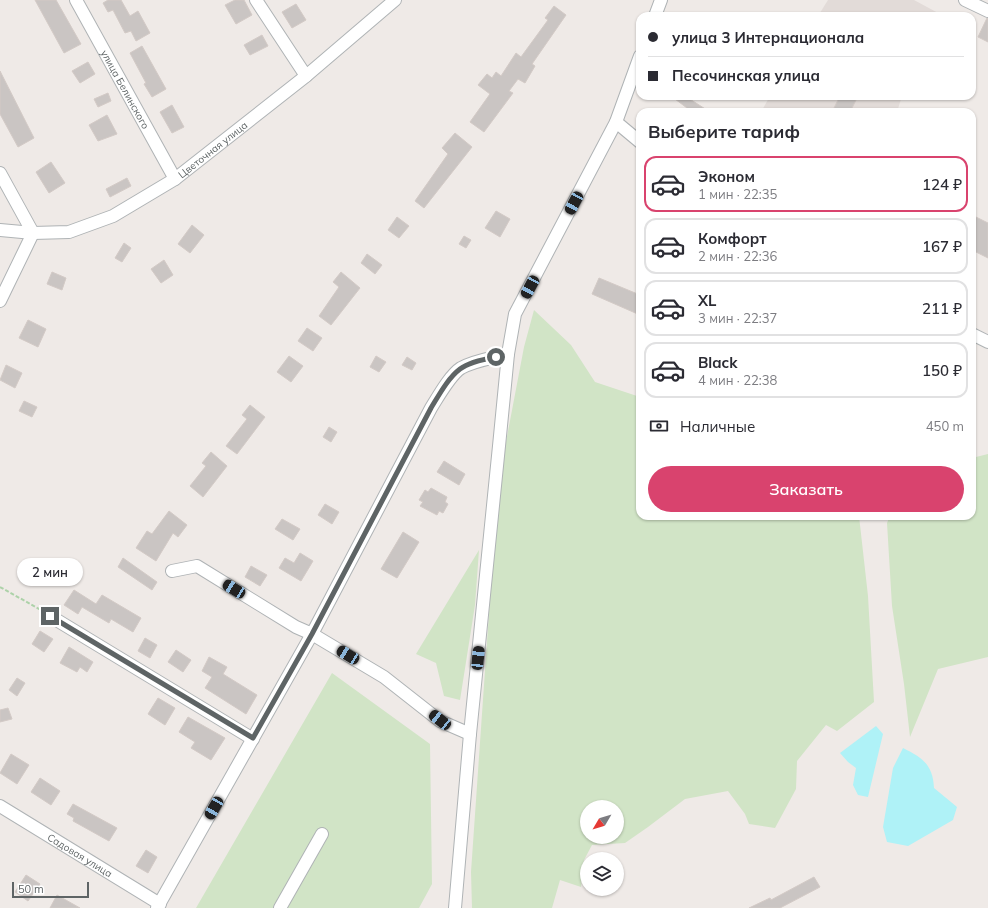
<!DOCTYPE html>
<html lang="ru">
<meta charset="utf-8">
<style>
body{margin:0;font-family:Mulish,sans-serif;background:#f7f7f7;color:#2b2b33;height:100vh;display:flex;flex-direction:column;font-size:15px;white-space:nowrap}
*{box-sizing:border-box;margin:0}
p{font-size:13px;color:#7c7c81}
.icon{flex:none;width:22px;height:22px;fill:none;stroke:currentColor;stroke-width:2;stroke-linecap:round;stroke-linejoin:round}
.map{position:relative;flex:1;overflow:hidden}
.panel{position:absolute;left:636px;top:108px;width:340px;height:412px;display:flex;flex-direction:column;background:#fff;border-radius:12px;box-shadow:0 1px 3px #0004}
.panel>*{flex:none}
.banner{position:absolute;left:636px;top:12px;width:340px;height:88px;border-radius:12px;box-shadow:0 1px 3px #0004;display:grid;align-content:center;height:88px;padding:0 12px;background:#fff}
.needle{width:26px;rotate:232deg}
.tools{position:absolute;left:580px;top:800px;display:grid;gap:8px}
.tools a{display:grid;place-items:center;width:44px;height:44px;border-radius:50%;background:#fff;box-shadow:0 1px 3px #0004;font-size:20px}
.scale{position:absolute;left:12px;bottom:10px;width:77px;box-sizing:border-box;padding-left:4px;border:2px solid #5e6465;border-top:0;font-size:11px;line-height:14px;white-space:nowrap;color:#5e6465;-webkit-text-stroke:3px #fff;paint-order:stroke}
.end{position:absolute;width:18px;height:18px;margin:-9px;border:5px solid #5e6465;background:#fff;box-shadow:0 0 0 2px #fff}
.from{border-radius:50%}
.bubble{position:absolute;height:28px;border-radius:14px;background:#fff;box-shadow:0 1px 3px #0004;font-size:13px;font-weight:600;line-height:28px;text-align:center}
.car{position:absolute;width:12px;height:24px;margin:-12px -6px;border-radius:5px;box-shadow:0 0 3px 1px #0007;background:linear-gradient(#222 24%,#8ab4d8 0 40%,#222 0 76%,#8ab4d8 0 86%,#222 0)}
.banner b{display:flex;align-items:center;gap:14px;height:38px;font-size:15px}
.banner b+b{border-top:1px solid #e1e1e2}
.banner i{width:10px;height:10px;background:#2b2b33}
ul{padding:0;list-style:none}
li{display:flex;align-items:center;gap:12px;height:56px;margin:0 8px 6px;padding:0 4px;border:2px solid #e1e1e2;border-radius:12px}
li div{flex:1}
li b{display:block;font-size:15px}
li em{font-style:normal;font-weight:600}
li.on{border-color:#d9436e}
li>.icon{width:36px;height:36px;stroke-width:1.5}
h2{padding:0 12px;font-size:18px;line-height:48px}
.pay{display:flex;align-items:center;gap:10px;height:44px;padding:0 12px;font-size:15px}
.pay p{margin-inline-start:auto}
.action{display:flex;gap:8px;margin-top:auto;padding:8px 12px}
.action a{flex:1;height:46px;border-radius:24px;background:#d9436e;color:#fff;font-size:16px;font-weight:600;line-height:46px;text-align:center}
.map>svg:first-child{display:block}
</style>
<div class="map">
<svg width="988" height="908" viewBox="0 0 988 908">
<rect width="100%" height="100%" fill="#efeae7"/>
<!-- education -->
<path fill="#e2dbd8" d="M828,0H914L940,14L939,16H818Z
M770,96H902L897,112H761Z"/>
<!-- green -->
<path fill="#d1e4c6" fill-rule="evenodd" d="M534,310L571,345L595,382L640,397V516H859L868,596L874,702L837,731L826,725L797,761L796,789L775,828L749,824L745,814L728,791L685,799L648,827L625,843L592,845L584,860L581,887L560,880L552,908H472L471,872L498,484L524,347ZM587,807H617V837H587Z
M988,454V657L938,669L910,737L904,684L892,606L887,523L890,516H914L915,520L923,516H972V458Z
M479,550L475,605L460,700L444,696L436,663L416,654Z
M332,673L430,744L432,884L419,908H196Z"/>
<!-- water -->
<path fill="#aff2f7" d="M876,726L883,734L868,797L858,795L853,785L856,768L848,762L840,753Z
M903,748C923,758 933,765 934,788L957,807L953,820L908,846L887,842L883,827L893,768Z"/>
<!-- building -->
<path fill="#cac5c3" stroke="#d3cac6" d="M35,0H56L81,44L64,53Z
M108,0H121L130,16L138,11L150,33L136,41L131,31L125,33L113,10L108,12L103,3Z
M235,0H244L252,15L236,24L225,5Z
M296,4L306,20L292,28L282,12Z
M554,6L566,15L532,64L535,66L525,83L518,79L509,91L513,93L484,132L470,122L490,94L478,85L487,74L492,78L496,72L501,76L516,53L521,57L548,20L545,18Z
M987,18H988V42L978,37Z
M262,35L268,46L250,55L244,45Z
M142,46L166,89L152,97L144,84L146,83L130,53Z
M88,62L95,74L80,83L72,71Z
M0,71L34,138L18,147L0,114Z
M108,93L111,101L98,107L94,99Z
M671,96H685L710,112H684L687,108Z
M840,96H858L850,112H838L833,110Z
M172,105L184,127L172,133L160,112Z
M107,115L117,134L98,141L89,125Z
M455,133L472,147L424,208L415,201L448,154L442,148Z
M51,162L65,183L49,193L36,172Z
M127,178L131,186L110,197L106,189Z
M496,211L510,219L500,237L485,228Z
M972,215L988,223V258L972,250Z
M397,217L409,226L399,238L388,230Z
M192,225L204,235L190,253L178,244Z
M464,236L471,240L466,248L459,244Z
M124,243L131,248L122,262L115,258Z
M367,254L382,265L375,274L361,263Z
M164,260L173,275L161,283L151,269Z
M52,272L66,278L62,290L47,284Z
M341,272L360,288L331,325L319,316L339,287L333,282Z
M599,278L640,295V315L592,294Z
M28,320L46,329L38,347L19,338Z
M307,328L322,338L313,351L298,341Z
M289,356L303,366L291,382L277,372Z
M376,356L386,362L379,372L370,367Z
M407,357L416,363L412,370L402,365Z
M6,365L22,373L15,388L0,380Z
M24,401L37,407L32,417L19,411Z
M250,405L265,417L237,454L226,446L247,419L242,415Z
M329,427L337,432L331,442L323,437Z
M211,452L227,466L203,497L190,486L206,466L202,463Z
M444,461L465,474L459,485L437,472Z
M431,488L447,497L445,502L448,504L443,513L439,511L437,515L420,506L423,502L419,500L425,490L428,492Z
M325,504L339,512L332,524L318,515Z
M169,511L187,525L178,537L173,533L156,561L136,548L147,531L152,534Z
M282,519L300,529L293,540L275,529Z
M403,532L419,542L397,578L381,569Z
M300,553L313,561L301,581L279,568L285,558L294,563Z
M123,558L157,582L152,590L118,567Z
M251,566L267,575L260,586L245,577Z
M74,590L96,604L102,595L141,618L133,632L111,619L109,623L82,607L78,614L64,605Z
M40,631L53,639L44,652L32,644Z
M145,638L157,645L150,658L138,651Z
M69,647L93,662L87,672L80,667L77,672L60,663Z
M176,650L191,660L183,672L168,662Z
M209,657L227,667L223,674L257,695L246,714L205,688L212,677L202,671Z
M17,678L25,683L17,696L9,690Z
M158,698L175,708L165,725L148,714Z
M8,708L12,719L0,722V710Z
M188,717L225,738L211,760L191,748L195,742L179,732Z
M11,754L29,765L17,784L0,773Z
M40,778L60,791L51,805L31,792Z
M73,804L117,828L109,841L73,821L74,818L67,814Z
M146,850L157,857L148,873L136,866Z
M26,875L40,884L28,901L15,892Z
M814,877L820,887L780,908H749L770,898L771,900Z
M57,895L80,908H50Z"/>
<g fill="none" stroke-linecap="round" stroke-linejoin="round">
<!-- minor casing -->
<g stroke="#afb3b5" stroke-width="14">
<g id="minor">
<path id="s1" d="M76,0L175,179"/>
<path d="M256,0L306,76"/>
<path d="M965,0L988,11"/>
<path d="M655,16L661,0"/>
<path d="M616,122L640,142"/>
<path d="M0,173L33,233L0,301"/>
<path id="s2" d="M0,230L33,233L69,232L113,216L175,179L306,76L395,0"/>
<path d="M972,334L988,342"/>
<path d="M172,571L197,566L296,627L312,634L384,677L440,721L470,734"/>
<path d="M50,616L253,739"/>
<path id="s3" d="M0,806L160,904"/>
<path d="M157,908L312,634L431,408C438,397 450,375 461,368C475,360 493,358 508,354"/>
<path d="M280,908L322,834"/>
<path d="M455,908L470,734L499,446L508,354L515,314L616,122L640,56"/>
</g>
</g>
<!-- path -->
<path stroke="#add2a9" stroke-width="2" stroke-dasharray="4 2" stroke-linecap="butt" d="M0,587L41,610"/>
<!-- minor -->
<use href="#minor" stroke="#fff" stroke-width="12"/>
</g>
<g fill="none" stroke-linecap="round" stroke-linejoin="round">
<!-- route -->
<path stroke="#5e6465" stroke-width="5" d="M50,616L253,738L312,634L431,408C439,395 448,378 460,369C469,362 485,359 496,357"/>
</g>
<g text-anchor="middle" stroke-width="3.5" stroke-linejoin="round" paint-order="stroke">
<!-- street labels -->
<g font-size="10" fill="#5e6465" stroke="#fff">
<text dy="4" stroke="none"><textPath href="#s1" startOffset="102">улица Белинского</textPath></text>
<text dy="4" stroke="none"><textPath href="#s2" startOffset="236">Цветочная улица</textPath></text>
<text dy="4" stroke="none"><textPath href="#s3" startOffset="94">Садовая улица</textPath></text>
</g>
</g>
</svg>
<div class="tools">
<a><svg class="needle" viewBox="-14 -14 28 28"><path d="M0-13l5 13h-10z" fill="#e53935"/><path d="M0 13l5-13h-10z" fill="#7c7c81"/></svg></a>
<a><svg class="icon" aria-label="layers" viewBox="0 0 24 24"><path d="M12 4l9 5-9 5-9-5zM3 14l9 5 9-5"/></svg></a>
</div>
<div class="scale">50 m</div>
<i class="end from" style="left:496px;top:357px"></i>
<i class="end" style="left:50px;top:616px"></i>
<div class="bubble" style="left:17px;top:558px;width:66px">2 мин</div>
<i class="car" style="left:574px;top:203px;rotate:208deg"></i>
<i class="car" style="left:530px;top:287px;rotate:208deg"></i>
<i class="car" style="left:234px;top:589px;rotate:302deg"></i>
<i class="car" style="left:348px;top:655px;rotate:301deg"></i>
<i class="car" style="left:478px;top:658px;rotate:6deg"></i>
<i class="car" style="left:440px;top:720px;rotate:308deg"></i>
<i class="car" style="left:214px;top:808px;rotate:210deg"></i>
<div class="banner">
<b><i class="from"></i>улица 3 Интернационала</b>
<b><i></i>Песочинская улица</b>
</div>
<section class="panel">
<h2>Выберите тариф</h2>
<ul>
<li class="on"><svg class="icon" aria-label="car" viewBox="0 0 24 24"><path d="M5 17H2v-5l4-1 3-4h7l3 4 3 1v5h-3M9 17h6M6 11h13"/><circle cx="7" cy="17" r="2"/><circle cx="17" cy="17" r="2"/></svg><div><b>Эконом</b><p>1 мин · 22:35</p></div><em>124 ₽</em></li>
<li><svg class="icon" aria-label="car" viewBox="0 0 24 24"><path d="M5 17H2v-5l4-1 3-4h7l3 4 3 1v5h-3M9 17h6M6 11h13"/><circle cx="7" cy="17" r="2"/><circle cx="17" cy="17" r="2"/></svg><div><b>Комфорт</b><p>2 мин · 22:36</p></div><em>167 ₽</em></li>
<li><svg class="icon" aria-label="car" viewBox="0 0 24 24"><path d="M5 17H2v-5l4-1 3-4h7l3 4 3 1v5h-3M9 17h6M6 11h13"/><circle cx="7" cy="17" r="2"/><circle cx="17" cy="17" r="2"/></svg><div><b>XL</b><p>3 мин · 22:37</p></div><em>211 ₽</em></li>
<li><svg class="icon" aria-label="car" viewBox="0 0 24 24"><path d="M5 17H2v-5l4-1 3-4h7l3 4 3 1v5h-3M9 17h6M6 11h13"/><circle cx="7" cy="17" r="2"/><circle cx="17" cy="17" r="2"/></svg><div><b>Black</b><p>4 мин · 22:38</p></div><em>150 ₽</em></li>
</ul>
<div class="pay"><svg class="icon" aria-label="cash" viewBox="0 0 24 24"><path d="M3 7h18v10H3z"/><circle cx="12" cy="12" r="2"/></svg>Наличные<p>450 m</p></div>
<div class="action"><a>Заказать</a></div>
</section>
</div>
